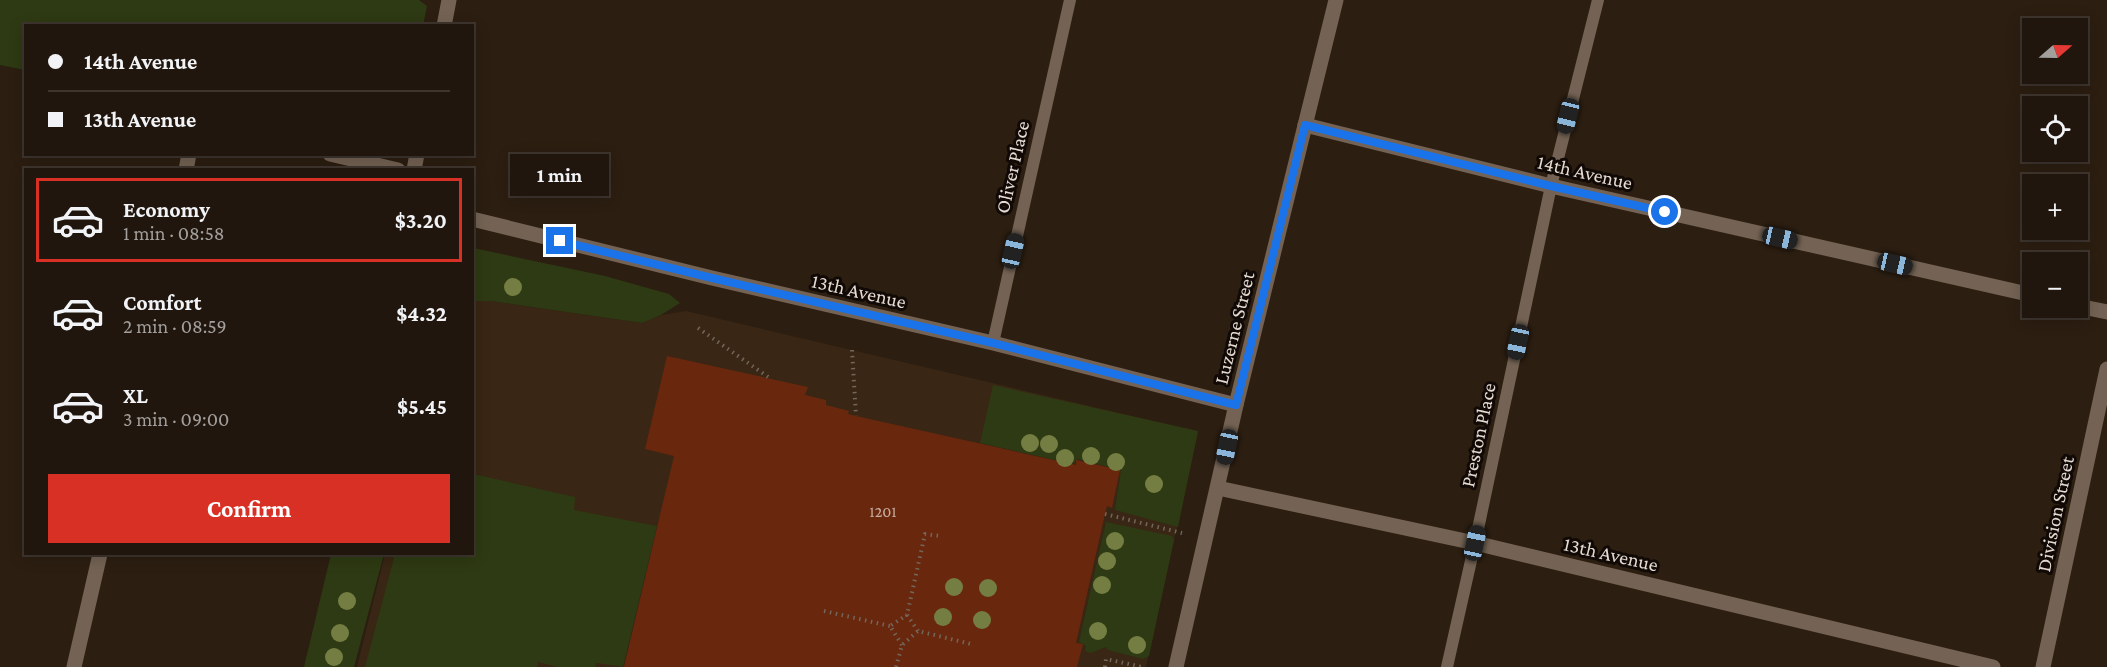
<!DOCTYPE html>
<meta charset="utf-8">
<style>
body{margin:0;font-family:"Crimson Pro",serif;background:#2d231b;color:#f1f3f6;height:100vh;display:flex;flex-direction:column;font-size:22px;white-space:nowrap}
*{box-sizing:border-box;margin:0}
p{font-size:20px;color:#a29f9d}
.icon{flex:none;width:33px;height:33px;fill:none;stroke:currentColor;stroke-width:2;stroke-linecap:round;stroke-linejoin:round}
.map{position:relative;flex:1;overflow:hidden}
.details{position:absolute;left:24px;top:168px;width:450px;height:387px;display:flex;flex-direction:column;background:#21160d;border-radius:0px;box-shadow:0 3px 15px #0003,0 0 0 2px #3e352e}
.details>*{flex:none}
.top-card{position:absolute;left:24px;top:24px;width:450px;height:132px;border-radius:0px;box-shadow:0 3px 15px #0003,0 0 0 2px #3e352e;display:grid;align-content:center;height:132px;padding:0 24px;background:#21160d}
.needle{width:39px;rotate:70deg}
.tools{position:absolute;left:2022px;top:18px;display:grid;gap:12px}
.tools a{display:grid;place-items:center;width:66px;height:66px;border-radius:0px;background:#21160d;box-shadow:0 3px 15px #0003,0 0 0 2px #3e352e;font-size:30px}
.end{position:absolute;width:27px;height:27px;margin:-14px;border:8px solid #1a73e8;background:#fff;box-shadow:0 0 0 3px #fff}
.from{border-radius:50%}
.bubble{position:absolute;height:42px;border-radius:0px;background:#21160d;box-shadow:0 3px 15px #0003,0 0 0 2px #3e352e;font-size:20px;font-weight:700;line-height:42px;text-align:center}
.car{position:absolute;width:18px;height:36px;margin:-18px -9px;border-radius:8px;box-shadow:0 0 4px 2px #0007;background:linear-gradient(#222 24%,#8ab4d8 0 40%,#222 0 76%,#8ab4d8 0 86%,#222 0)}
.top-card b{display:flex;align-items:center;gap:21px;height:57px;font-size:22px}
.top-card b+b{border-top:2px solid #3e352e}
.top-card i{width:15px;height:15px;background:#f1f3f6}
ul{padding:10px 0 0;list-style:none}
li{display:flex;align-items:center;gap:18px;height:84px;margin:0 12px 9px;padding:0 12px;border:3px solid transparent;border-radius:0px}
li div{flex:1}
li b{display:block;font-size:22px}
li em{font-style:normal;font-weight:700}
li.on{border-color:#d93025}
li>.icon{width:54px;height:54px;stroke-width:1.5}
.cta{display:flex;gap:12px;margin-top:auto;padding:12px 24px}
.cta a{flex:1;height:69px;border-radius:0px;background:#d93025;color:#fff;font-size:24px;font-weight:700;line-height:69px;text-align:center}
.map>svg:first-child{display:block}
</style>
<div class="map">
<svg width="2107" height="667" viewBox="0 0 2107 667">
<rect width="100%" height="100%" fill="#2c1e11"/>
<!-- built -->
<path fill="#392614" d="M473,301H491L642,323L661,315L686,311L1196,431L1198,433L1146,667H357L385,554H472Z"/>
<!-- green -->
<path fill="#2e3a13" d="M0,0H419L427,6L423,26H26L25,70L0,65Z
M473,248L605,276L669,294L680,303L661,315L642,323L491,301H473Z
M993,385L1198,431L1178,527L1115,510L1121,470L1077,459L1073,464L980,443Z
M473,474L575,497L574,510L657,526L623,667L596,663L595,667H557L538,662L537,667H365L395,554H472Z
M1106,522L1172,536L1174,540L1149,656L1143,659L1108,650L1106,647L1091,653L1085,651L1086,646L1079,642Z
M331,554H384L354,667H304Z"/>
<!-- building -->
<path fill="#69280d" d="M667,356L808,387L805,395L826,400V405L849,411L848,414L856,416L1076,465V460L1120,470L1112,508L1107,506L1105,514L1076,643L1083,644L1077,667H624L674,456L645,449Z"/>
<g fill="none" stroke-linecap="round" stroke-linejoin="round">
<!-- path -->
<path stroke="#73665b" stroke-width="4" stroke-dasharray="1.5 4.5" stroke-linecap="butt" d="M698,328L771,379
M852,350L856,416
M1105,514L1182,533
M824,611L890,626
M918,631L907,615L925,534L940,536
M902,645L890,626L907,615
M896,667L902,645L918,631L971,644
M1105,667L1106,659L1142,667"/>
<!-- service -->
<path stroke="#746354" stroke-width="12" d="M993,343L1070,0
M1447,667L1475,543L1551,186L1598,0"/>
<!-- minor -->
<path stroke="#746354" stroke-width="15" d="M444,26L449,0
M1305,125L1551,186L2032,295
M330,154L398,170
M186,170L189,154
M414,170L417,154
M472,219L712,278L993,343L1236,405
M2078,306L2107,312
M1218,488L1475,543L1993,667
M74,667L100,554
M2043,667L2107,369"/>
<!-- tertiary -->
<path stroke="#746354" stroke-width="15" d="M1176,667L1236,405L1336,0"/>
</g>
<!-- trees -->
<g fill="#747e42">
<circle cx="513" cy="287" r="9"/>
<circle cx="1030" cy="443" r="9"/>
<circle cx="1049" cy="444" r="9"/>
<circle cx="1091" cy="456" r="9"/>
<circle cx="1065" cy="458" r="9"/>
<circle cx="1116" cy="462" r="9"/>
<circle cx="1154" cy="484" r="9"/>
<circle cx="1115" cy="541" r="9"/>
<circle cx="1107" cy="561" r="9"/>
<circle cx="1102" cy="585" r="9"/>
<circle cx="954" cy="587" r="9"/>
<circle cx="988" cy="588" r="9"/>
<circle cx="347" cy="601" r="9"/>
<circle cx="943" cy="617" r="9"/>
<circle cx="982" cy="620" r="9"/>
<circle cx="1098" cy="631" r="9"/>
<circle cx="340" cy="633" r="9"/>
<circle cx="1137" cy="645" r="9"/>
<circle cx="334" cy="657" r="9"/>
</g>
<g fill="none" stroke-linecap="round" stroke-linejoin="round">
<!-- route -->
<path stroke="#1a73e8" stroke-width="8" d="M560,241L712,278L993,343L1236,405L1305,125L1551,186L1665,212"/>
</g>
<g text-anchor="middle" stroke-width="6" stroke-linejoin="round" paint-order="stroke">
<!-- number labels -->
<g font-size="16" fill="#c7aea2">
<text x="883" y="517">1201</text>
</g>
<!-- street labels -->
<g font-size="20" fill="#e6dbd3" stroke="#100905">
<text transform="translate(1012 167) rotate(-77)" y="7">Oliver Place</text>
<text transform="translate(1585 172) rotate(13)" y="7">14th Avenue</text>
<text transform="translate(859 291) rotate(13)" y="7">13th Avenue</text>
<text transform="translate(1234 328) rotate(-76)" y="7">Luzerne Street</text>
<text transform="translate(1478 435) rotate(-78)" y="7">Preston Place</text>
<text transform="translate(2055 514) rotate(-78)" y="7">Division Street</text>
<text transform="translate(1611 554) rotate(13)" y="7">13th Avenue</text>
</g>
</g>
</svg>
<div class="tools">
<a><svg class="needle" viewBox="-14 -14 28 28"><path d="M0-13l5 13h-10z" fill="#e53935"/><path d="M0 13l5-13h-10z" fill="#a29f9d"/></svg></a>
<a><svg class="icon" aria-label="locate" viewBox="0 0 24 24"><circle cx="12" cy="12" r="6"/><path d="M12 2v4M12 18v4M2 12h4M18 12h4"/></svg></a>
<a>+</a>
<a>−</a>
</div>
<i class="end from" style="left:1665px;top:212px"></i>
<i class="end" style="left:560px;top:241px"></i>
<div class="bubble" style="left:510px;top:154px;width:99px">1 min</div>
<i class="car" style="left:1568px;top:116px;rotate:194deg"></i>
<i class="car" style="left:1780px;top:238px;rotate:103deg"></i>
<i class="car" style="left:1013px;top:251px;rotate:13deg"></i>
<i class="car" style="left:1895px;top:264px;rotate:103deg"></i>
<i class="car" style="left:1518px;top:342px;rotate:192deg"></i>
<i class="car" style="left:1227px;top:447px;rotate:192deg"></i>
<i class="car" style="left:1475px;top:543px;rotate:12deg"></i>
<div class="top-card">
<b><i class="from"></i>14th Avenue</b>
<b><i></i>13th Avenue</b>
</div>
<section class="details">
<ul>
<li class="on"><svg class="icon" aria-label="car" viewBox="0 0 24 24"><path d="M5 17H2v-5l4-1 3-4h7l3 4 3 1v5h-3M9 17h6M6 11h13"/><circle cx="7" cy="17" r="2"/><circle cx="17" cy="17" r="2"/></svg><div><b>Economy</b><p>1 min · 08:58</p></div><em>$3.20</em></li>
<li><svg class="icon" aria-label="car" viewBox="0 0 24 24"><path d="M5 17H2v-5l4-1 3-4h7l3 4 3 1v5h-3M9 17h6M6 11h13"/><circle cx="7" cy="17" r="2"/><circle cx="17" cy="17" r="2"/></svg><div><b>Comfort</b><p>2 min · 08:59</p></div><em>$4.32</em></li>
<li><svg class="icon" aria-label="car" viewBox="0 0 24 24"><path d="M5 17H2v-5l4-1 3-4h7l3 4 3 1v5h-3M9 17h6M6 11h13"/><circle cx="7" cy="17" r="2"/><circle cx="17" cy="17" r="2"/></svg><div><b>XL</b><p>3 min · 09:00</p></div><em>$5.45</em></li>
</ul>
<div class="cta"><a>Confirm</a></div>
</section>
</div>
